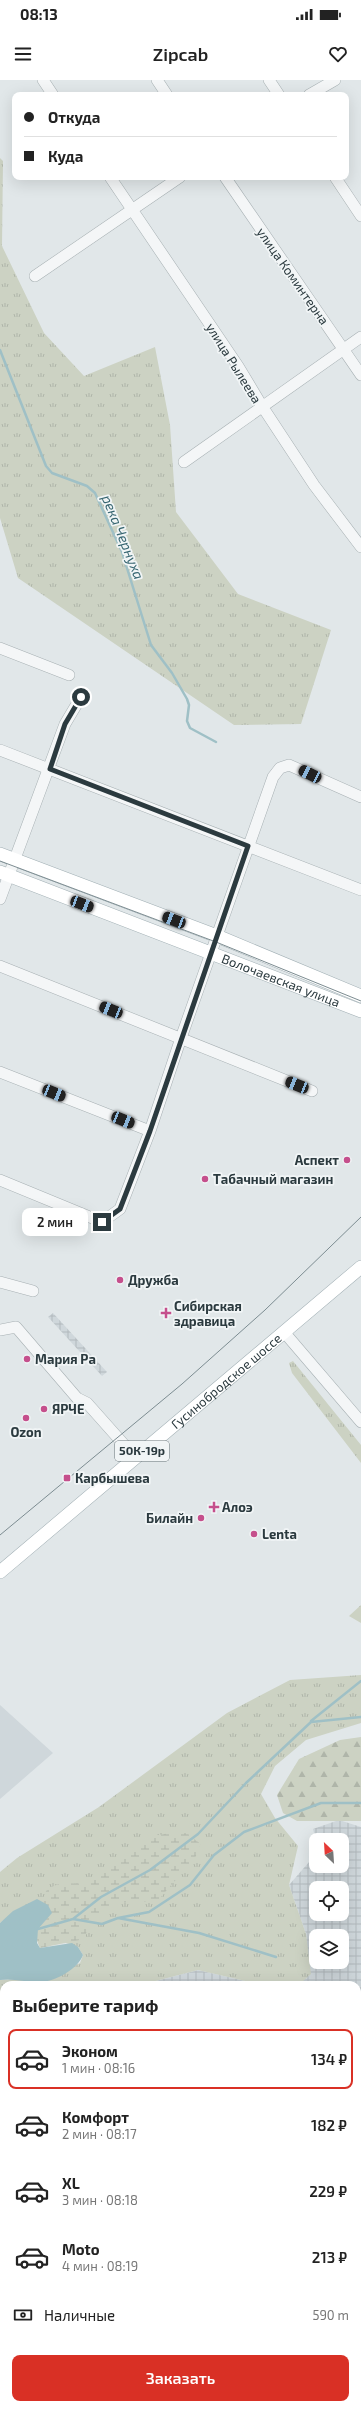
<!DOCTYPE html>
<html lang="ru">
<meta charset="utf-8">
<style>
body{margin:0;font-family:"Exo 2",sans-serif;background:#f6f6f6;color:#222;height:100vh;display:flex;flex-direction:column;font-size:15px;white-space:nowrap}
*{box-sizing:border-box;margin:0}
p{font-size:13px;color:#767676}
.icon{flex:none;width:22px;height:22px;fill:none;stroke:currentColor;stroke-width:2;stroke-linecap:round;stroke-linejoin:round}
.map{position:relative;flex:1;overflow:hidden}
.drawer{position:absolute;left:0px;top:1901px;width:361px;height:428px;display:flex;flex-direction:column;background:#fff;border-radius:12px 12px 0 0;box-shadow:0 4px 16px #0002}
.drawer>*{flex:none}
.banner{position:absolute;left:12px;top:12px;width:337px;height:88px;border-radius:8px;box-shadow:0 4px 16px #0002;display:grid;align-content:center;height:88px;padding:0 12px;background:#fff}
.needle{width:26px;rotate:335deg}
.tools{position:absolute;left:309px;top:1753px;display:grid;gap:8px}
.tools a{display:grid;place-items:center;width:40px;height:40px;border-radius:8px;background:#fff;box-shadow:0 4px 16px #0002;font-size:20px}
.end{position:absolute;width:18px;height:18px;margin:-9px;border:5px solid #2b3a3f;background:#fff;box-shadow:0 0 0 2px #fff}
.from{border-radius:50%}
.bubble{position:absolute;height:28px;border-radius:8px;background:#fff;box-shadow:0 4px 16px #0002;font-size:13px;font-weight:600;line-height:28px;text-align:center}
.car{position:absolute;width:12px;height:24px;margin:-12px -6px;border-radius:5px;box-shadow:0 0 3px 1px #0007;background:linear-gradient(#222 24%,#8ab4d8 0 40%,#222 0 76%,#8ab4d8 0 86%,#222 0)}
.banner b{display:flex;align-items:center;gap:14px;height:38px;font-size:15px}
.banner b+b{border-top:1px solid #e0e0e0}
.banner i{width:10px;height:10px;background:#222}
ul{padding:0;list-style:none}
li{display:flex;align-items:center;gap:12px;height:60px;margin:0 8px 6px;padding:0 4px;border:2px solid transparent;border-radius:8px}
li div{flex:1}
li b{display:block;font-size:15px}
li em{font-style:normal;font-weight:600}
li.current{border-color:#d93025}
li>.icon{width:36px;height:36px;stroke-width:1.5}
h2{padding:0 12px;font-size:18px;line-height:48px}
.pay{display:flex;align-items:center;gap:10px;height:44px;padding:0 12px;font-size:15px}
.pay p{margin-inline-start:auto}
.primary-button{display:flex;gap:8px;margin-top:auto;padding:8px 12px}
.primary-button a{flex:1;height:46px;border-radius:8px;background:#d93025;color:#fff;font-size:16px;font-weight:600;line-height:46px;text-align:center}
.status{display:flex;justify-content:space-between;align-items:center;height:28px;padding:0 20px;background:#fff;direction:ltr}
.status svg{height:11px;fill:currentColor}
header{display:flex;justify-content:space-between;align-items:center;height:52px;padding:0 12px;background:#fff;font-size:18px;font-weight:600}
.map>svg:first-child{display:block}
</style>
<div class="status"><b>08:13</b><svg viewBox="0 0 49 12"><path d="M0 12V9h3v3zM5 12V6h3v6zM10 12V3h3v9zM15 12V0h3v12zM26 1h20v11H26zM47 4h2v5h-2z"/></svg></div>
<header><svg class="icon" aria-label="menu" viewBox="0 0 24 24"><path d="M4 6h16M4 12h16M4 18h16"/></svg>Zipcab<svg class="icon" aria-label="heart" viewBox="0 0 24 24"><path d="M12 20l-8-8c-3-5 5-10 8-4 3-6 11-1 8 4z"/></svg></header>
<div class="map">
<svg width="361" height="2329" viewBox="0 0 361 2329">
<defs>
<pattern id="industrial-grid" width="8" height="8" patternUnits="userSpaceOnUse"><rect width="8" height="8" fill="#cfd7db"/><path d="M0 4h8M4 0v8" fill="none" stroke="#b2b9bd"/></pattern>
<pattern id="grass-tufts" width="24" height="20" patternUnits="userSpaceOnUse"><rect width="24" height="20" fill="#ccd2c3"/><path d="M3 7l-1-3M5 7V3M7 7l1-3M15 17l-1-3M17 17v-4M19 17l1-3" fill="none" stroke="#afb5a9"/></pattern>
<pattern id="forest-firs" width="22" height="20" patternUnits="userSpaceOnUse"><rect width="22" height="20" fill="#ccd2c3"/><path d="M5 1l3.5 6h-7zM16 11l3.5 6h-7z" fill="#afb5a9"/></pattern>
<pattern id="wetland-marsh" width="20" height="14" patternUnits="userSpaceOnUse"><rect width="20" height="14" fill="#ccd2c3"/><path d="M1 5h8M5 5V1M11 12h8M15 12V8" fill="none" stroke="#afb5a9"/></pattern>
</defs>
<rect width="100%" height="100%" fill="#e1e7e9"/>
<!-- built -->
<path fill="#cfd7db" d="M0,1625L53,1673L0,1719Z
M4,2264V2325H140L138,2329H0V2266Z"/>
<!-- industrial -->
<path fill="url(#industrial-grid)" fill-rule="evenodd" d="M53,1233L107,1292L102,1296L48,1237Z
M339,1740L361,1747V1935H357V1905H140L198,1890L258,1904L306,1854L289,1805L316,1774V1786H342V1760H316L313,1749ZM316,1808H342V1834H316ZM316,1856H342V1882H316Z"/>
<!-- grass -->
<path fill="url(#grass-tufts)" d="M0,78L3,81L2,166L44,253L84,296L155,267L170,345L176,432L238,514L331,550L301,644L234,645L18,498L0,438Z
M293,1281L361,1365V1383L292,1293L289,1283Z
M361,1595V1643L306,1660L275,1686L261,1714L275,1738L298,1766L289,1805L306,1854L311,1894L302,1902L258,1904L198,1890L140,1905H4V1943L0,1946V1900L17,1899L39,1903L80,1883L83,1875L78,1867L63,1862L40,1868L36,1857L5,1839L0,1843V1792L17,1778L99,1727L227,1633L290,1600Z"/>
<!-- forest -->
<path fill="url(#forest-firs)" d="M361,1525V1543L349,1536Z
M361,1657V1741H297L283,1733L277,1715L299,1679L340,1660Z"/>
<!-- wetland -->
<path fill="url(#wetland-marsh)" d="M186,1753L201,1764L195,1778L159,1819L142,1822L115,1823L89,1840L85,1859L40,1868L36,1857L46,1811C64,1797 73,1808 90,1801C112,1792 129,1767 147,1759C159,1753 173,1753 186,1753Z"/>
<!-- water -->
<path fill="#9fc0c6" d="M37,1819L48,1825L52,1833L38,1849L37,1863L40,1868L72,1863L78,1867L83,1875C78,1889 54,1903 37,1902C24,1902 13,1898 0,1900V1843L13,1831Z"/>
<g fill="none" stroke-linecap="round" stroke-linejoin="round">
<!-- stream -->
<path stroke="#9fc0c6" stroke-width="2.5" d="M0,270L46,386L52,393L87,406L95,413L122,472L151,565L172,593L187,619L189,625L187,641L190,648L216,662
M311,1641L361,1601
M118,1838L149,1832L190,1805L214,1775L244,1752L321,1723H361
M73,1839L101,1817L150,1790L198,1754L246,1703L311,1642L361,1637
M38,1849L73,1839L102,1844L118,1838L199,1853L276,1877"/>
<!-- minor casing -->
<g stroke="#a7b0b3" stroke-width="12">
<path id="minor" d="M43,0L53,15
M157,0L167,15
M269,0L279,15
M309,15L335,0
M110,97L238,286L262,326L314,405L361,467
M225,97L361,295
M335,97L361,136
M35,196L180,97
M184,382L361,257
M0,568L69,595
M0,670L361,810
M0,819L65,644L81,617
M0,886L312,1011
M0,992L150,1051
M0,1100L102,1142L120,1129L150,1051L181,958L273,697L280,688L289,685L361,717
M0,1202L33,1211
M0,1250L16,1247L77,1318L87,1323L135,1377
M284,1252L361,1342
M357,1948L361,1947
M0,2020L4,2017"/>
</g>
<!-- major casing -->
<g stroke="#a1afb4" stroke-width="14">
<g id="major">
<path d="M0,774L217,856L361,916"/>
<path id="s1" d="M0,792L361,931"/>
<path id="s2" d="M0,1492L361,1187"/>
</g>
</g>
<!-- minor -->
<use href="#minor" stroke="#f4f6f7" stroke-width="11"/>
<!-- major -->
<use href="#major" stroke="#fff" stroke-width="13"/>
<!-- tram -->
<path stroke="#7c8c91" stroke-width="1" d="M0,781L216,862L361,921
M0,1455L182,1304L265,1230L361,1137"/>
</g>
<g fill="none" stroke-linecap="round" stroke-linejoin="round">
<!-- route -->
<path stroke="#2b3a3f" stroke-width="5" d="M81,617L65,644L50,689L248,766L150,1051L120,1129L102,1142"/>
</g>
<!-- markers -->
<g fill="#c54f8c" stroke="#f1f5f6" stroke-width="1.5">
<circle cx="347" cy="1080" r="4"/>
<circle cx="205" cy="1099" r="4"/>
<circle cx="120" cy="1200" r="4"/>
<path d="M164 1227h4v4h4v4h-4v4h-4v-4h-4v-4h4z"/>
<circle cx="27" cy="1279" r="4"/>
<circle cx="44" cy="1329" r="4"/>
<circle cx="26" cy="1338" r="4"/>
<rect x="63" y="1394" width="8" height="8" rx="2"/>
<path d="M212 1421h4v4h4v4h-4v4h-4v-4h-4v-4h4z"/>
<circle cx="201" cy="1438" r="4"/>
<circle cx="254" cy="1454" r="4"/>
</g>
<g text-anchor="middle" stroke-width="3.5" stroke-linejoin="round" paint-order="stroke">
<!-- shield labels -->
<rect fill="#f1f5f6" stroke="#667276" stroke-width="1" x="115" y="1361" width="54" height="20" rx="3"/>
<g font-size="12" font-weight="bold" fill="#2b3a3f">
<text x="142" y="1375">50К-19р</text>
</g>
<!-- street labels -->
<g font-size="13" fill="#2b3a3f" stroke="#f1f5f6">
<text transform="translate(293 196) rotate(55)" y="5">улица Коминтерна</text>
<text transform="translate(234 283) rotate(58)" y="5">улица Рылеева</text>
<text dy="5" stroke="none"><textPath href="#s1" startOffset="301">Волочаевская улица</textPath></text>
<text dy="5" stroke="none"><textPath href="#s2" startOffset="296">Гусинобродское шоссе</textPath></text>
</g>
<!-- poi labels -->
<g font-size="13" font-weight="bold" fill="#2b3a3f" stroke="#f1f5f6" text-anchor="start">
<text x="339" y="1085" text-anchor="end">Аспект</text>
<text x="213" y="1104">Табачный магазин</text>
<text x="128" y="1205">Дружба</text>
<text x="174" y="1231">Сибирская<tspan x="174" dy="15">здравица</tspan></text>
<text x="35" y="1284">Мария Ра</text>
<text x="52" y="1334">ЯРЧЕ</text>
<text x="26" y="1357" text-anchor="middle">Ozon</text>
<text x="75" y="1403">Карбышева</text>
<text x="222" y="1432">Алоэ</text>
<text x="193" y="1443" text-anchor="end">Билайн</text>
<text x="262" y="1459">Lenta</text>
</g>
<!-- water labels -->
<g font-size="14" font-style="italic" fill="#376671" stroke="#f1f5f6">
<text transform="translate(123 457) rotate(68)" y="5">река Чернуха</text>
</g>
</g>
</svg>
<div class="tools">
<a><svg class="needle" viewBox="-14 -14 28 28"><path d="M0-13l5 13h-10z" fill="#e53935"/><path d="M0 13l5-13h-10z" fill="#767676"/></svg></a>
<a><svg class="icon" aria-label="locate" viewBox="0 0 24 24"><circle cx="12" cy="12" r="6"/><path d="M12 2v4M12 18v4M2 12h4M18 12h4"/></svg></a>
<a><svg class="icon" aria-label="layers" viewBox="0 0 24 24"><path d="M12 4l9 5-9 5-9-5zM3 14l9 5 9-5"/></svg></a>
</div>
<i class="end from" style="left:81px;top:617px"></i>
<i class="end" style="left:102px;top:1142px"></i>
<div class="bubble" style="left:22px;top:1128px;width:66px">2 мин</div>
<i class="car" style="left:310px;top:694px;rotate:297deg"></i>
<i class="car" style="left:82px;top:824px;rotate:111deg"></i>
<i class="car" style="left:174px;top:840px;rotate:291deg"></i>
<i class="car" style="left:111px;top:930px;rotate:292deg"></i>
<i class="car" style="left:297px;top:1005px;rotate:292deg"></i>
<i class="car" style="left:54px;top:1013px;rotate:112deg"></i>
<i class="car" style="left:123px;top:1040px;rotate:112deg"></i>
<div class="banner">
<b><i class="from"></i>Откуда</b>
<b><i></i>Куда</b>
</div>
<section class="drawer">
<h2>Выберите тариф</h2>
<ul>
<li class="current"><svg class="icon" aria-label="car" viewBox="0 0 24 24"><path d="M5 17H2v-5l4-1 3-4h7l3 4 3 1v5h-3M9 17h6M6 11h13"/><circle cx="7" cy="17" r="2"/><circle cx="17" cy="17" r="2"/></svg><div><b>Эконом</b><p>1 мин · 08:16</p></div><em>134 ₽</em></li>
<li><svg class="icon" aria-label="car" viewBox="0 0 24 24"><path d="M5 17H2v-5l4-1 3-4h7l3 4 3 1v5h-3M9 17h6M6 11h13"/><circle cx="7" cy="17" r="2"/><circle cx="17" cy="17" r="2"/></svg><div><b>Комфорт</b><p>2 мин · 08:17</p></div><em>182 ₽</em></li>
<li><svg class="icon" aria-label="car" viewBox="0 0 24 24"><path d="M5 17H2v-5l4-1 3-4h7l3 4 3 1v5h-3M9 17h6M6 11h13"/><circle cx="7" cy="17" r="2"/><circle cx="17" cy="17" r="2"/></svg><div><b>XL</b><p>3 мин · 08:18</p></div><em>229 ₽</em></li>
<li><svg class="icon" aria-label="car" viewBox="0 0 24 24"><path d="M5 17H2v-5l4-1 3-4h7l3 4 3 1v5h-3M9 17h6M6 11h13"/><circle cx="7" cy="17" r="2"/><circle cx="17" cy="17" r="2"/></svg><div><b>Moto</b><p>4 мин · 08:19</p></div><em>213 ₽</em></li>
</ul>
<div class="pay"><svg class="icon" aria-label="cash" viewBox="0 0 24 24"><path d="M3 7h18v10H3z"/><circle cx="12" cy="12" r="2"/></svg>Наличные<p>590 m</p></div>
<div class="primary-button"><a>Заказать</a></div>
</section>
</div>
